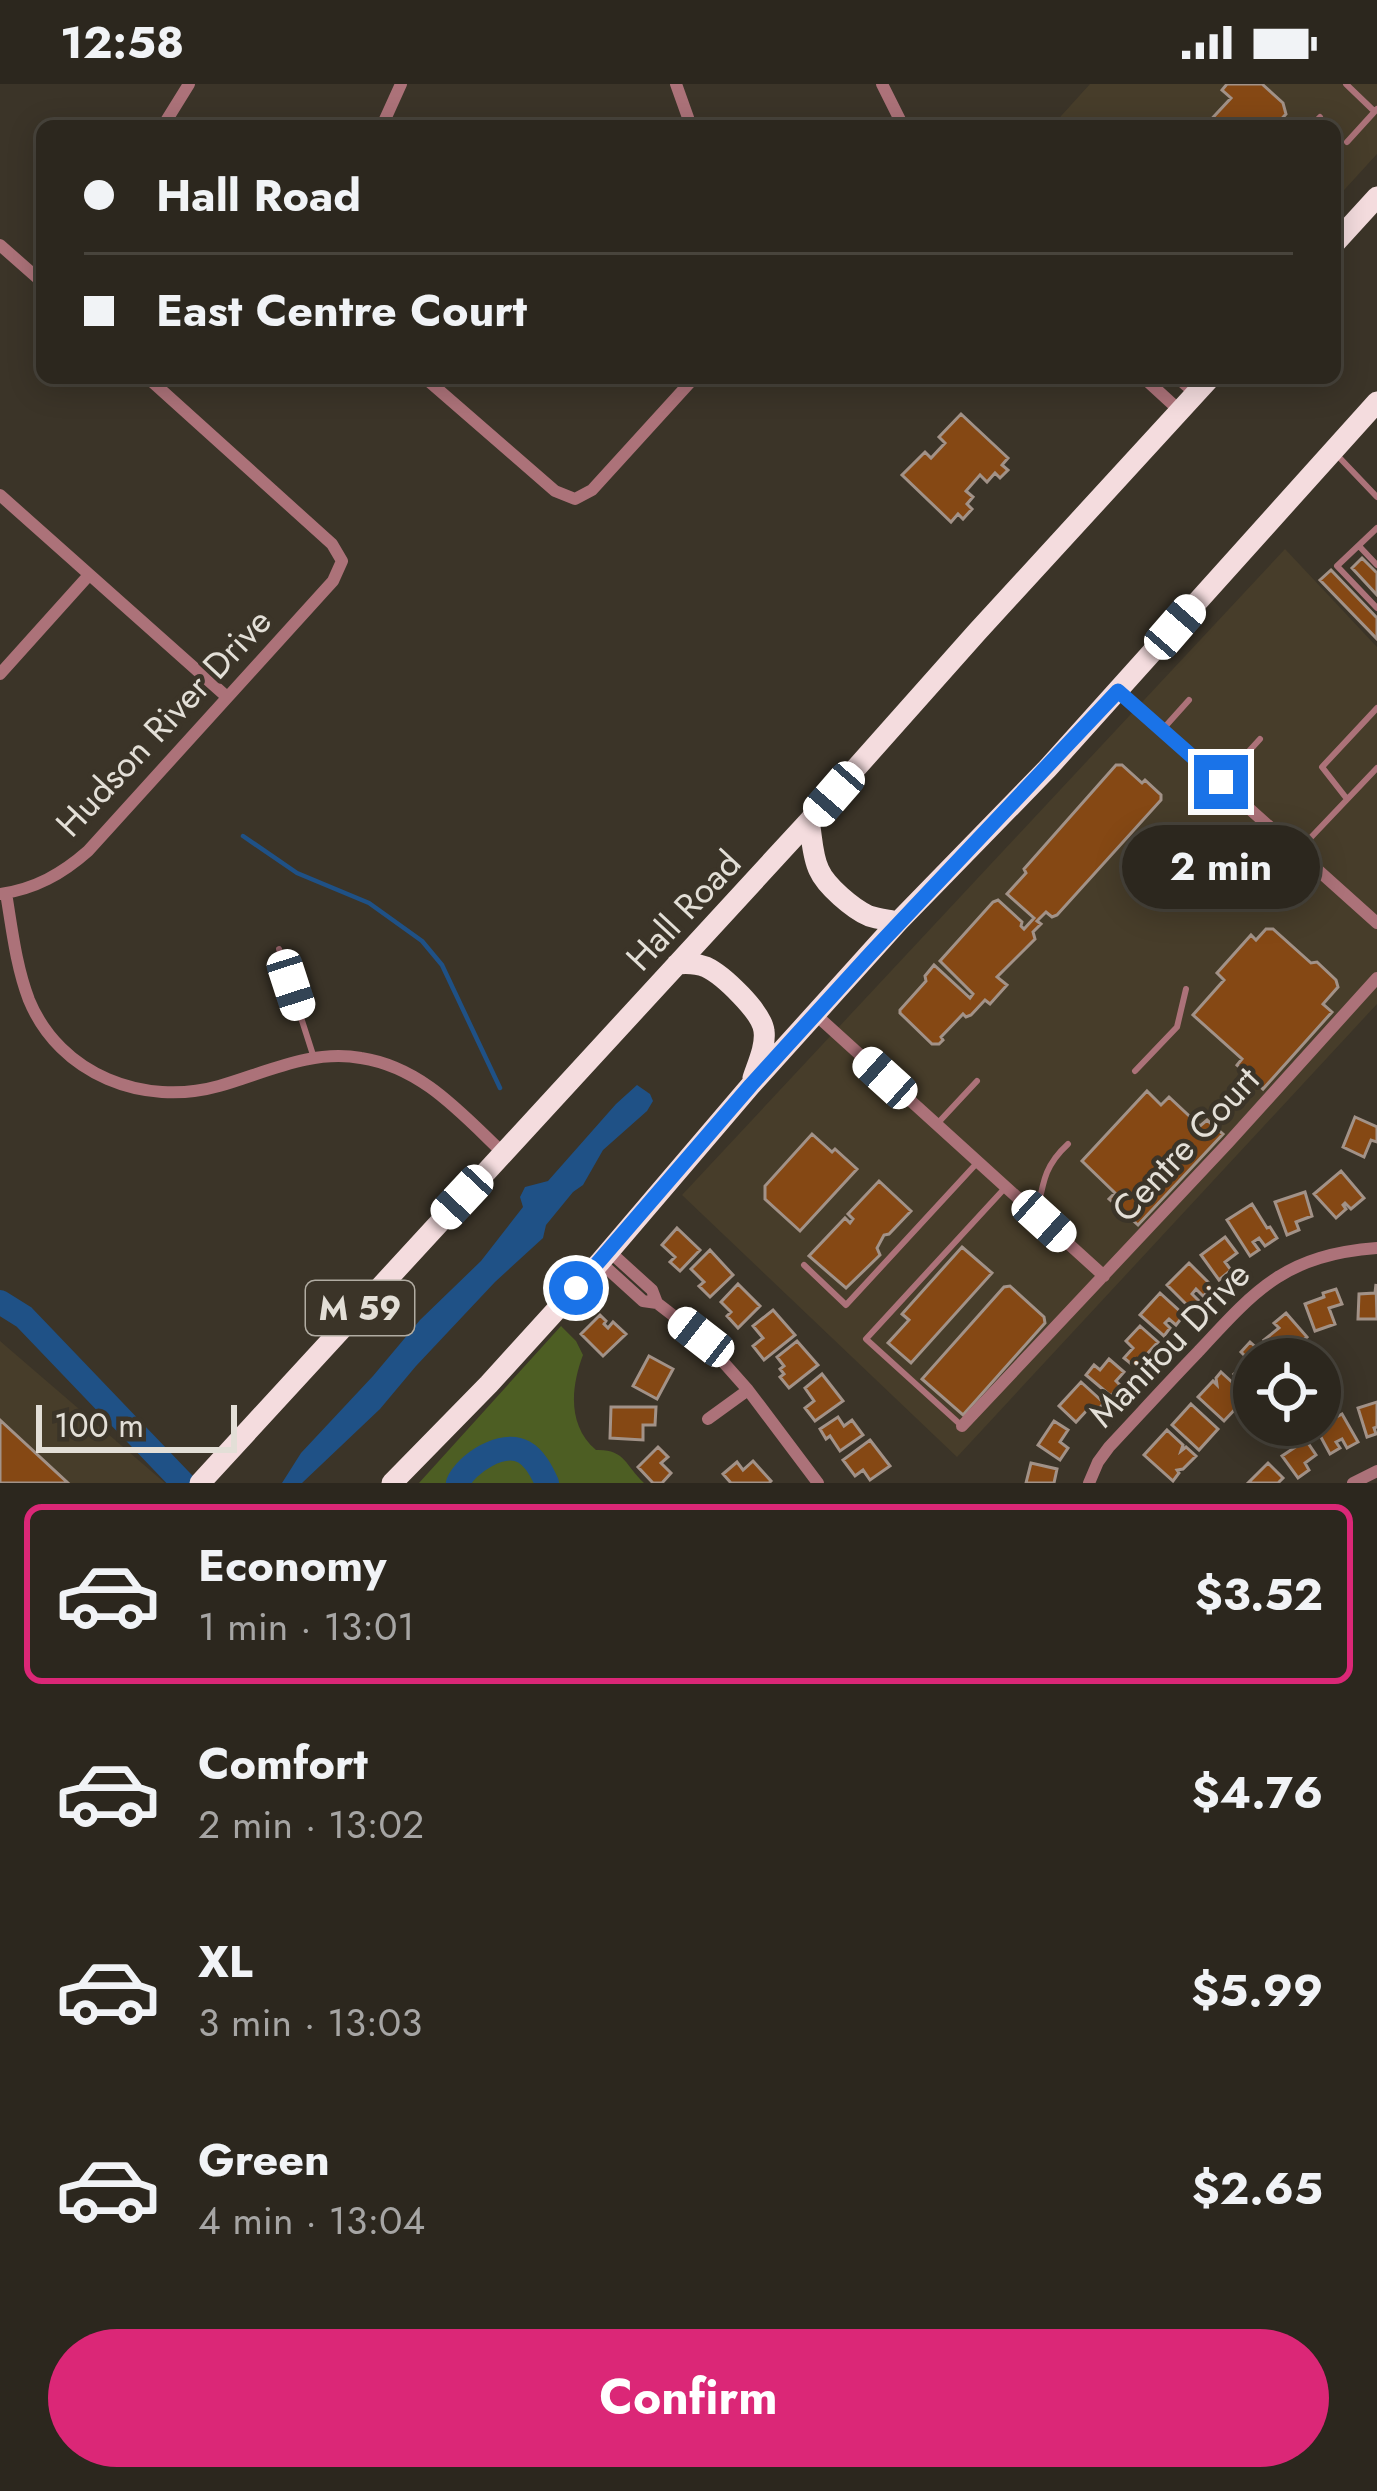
<!DOCTYPE html>
<meta charset="utf-8">
<style>
body{margin:0;font-family:Jost,sans-serif;background:#38332b;color:#f1f3f6;height:100vh;display:flex;flex-direction:column;font-size:45px;white-space:nowrap}
*{box-sizing:border-box;margin:0}
p{font-size:39px;color:#a6a5a4}
.icon{flex:none;width:66px;height:66px;fill:none;stroke:currentColor;stroke-width:2;stroke-linecap:round;stroke-linejoin:round}
.map{position:relative;height:1399px;overflow:hidden}
.side{display:flex;flex-direction:column;background:#2c271e;flex:1}
.side>*{flex:none}
.top-card{position:absolute;left:36px;top:36px;width:1305px;height:264px;border-radius:18px;box-shadow:0 6px 30px #0003,0 0 0 3px #48443c;display:grid;align-content:center;height:264px;padding:0 48px;background:#2c271e}
.tools{position:absolute;left:1233px;top:1254px;display:grid;gap:24px}
.tools a{display:grid;place-items:center;width:108px;height:108px;border-radius:50%;background:#2c271e;box-shadow:0 6px 30px #0003,0 0 0 3px #48443c;font-size:60px}
.scale{position:absolute;left:36px;bottom:30px;width:201px;box-sizing:border-box;padding-left:12px;border:6px solid #e3dfd7;border-top:0;font-size:33px;line-height:42px;white-space:nowrap;color:#e3dfd7;-webkit-text-stroke:9px #3b3428;paint-order:stroke}
.end{position:absolute;width:54px;height:54px;margin:-27px;border:15px solid #1a73e8;background:#fff;box-shadow:0 0 0 6px #fff}
.from{border-radius:50%}
.bubble{position:absolute;height:84px;border-radius:42px;background:#2c271e;box-shadow:0 6px 30px #0003,0 0 0 3px #48443c;font-size:39px;font-weight:700;line-height:84px;text-align:center}
.car{position:absolute;width:36px;height:72px;margin:-36px -18px;border-radius:15px;box-shadow:0 0 9px 3px #0007;background:linear-gradient(#fff 24%,#345 0 40%,#fff 0 76%,#345 0 86%,#fff 0)}
.top-card b{display:flex;align-items:center;gap:42px;height:114px;font-size:45px}
.top-card b+b{border-top:3px solid #48443c}
.top-card i{width:30px;height:30px;background:#f1f3f6}
ul{padding:21px 0 0;list-style:none}
li{display:flex;align-items:center;gap:36px;height:180px;margin:0 24px 18px;padding:0 24px;border:6px solid transparent;border-radius:18px}
li div{flex:1}
li b{display:block;font-size:45px}
li em{font-style:normal;font-weight:700}
li.current{border-color:#db2777}
li>.icon{width:108px;height:108px;stroke-width:1.5}
.primary-button{display:flex;gap:24px;margin-top:auto;padding:24px 48px}
.primary-button a{flex:1;height:138px;border-radius:72px;background:#db2777;color:#fff;font-size:48px;font-weight:700;line-height:138px;text-align:center}
.status{display:flex;justify-content:space-between;align-items:center;height:84px;padding:0 60px;background:#2c271e;direction:ltr}
.status svg{height:33px;fill:currentColor}
.map>svg:first-child{display:block}
</style>
<div class="status"><b>12:58</b><svg viewBox="0 0 49 12"><path d="M0 12V9h3v3zM5 12V6h3v6zM10 12V3h3v9zM15 12V0h3v12zM26 1h20v11H26zM47 4h2v5h-2z"/></svg></div>
<div class="map">
<svg width="1377" height="1399" viewBox="0 0 1377 1399">
<rect width="100%" height="100%" fill="#3b3428"/>
<!-- built -->
<path fill="#473d2a" d="M1090,0H1377V70L1335,116V42H1052Z
M1285,465L1377,563V920L957,1373L682,1111Z
M0,1257L165,1399H0Z"/>
<!-- green -->
<path fill="#4d5e23" d="M561,1242L576,1257L583,1271C571,1303 567,1341 596,1366C625,1365 625,1381 644,1399H419Z"/>
<!-- water -->
<path fill="#1f5186" d="M637,1001L650,1010L653,1017L647,1027L603,1066L583,1101L573,1108L546,1141L543,1154L495,1198L416,1282L380,1325L302,1399H282L301,1369L373,1292L420,1236L481,1177L523,1123L520,1113L525,1103L548,1097L616,1020Z"/>
<g fill="none" stroke-linecap="round" stroke-linejoin="round">
<!-- stream -->
<path stroke="#1f5186" stroke-width="4.5" d="M243,752L297,789L369,819L422,857L442,881L500,1004"/>
<!-- river -->
<path stroke="#1f5186" stroke-width="24" d="M0,1218L24,1233L183,1399
M458,1399C466,1380 502,1356 524,1368C535,1374 542,1388 547,1399"/>
</g>
<!-- building -->
<path fill="#854814" stroke="#a29288" stroke-width="3" d="M1227,0H1262L1283,19L1286,30L1275,42H1205L1231,14L1222,6Z
M961,330L1008,374L1002,381L1008,386L1000,394L995,389L987,398L980,391L966,407L973,413L967,420L972,425L963,435L958,430L951,438L902,391L925,368L931,374L945,359L939,353Z
M1362,474L1377,489V511L1352,484Z
M1331,486L1377,534V555L1320,496Z
M1116,681H1122L1142,699L1145,696L1161,711V716L1057,831L1052,833L1046,828L1037,837L1041,840L1033,848L1035,855L997,893L1007,901L990,920L985,916L971,931L966,933L963,930L941,953L943,956L939,960H932L900,929V926L926,897L925,892L934,881L970,914L973,910L940,877L993,818L998,816L1022,838L1021,842L1024,845L1034,834L1007,810L1026,789L1024,785Z
M1266,845H1273L1311,879L1317,878L1336,896L1338,903L1323,920L1332,928L1263,1005L1237,981L1242,975L1193,931L1224,896L1217,889L1251,851L1256,856Z
M1147,1007L1161,1021L1169,1013L1200,1042L1207,1036L1223,1050L1138,1141L1109,1115L1115,1109L1082,1077Z
M1355,1033L1377,1043V1058L1371,1056L1364,1073L1343,1063Z
M812,1050L832,1068L835,1065L857,1085L800,1147L765,1115V1102Z
M1341,1087L1364,1114L1351,1125L1345,1119L1343,1121L1346,1125L1336,1134L1314,1110Z
M879,1097L911,1127L889,1150L884,1151L877,1164L880,1171L846,1204L809,1172L845,1134L850,1139L853,1135L848,1130Z
M1305,1108L1312,1132L1296,1138L1299,1146L1287,1151L1275,1118Z
M1252,1120L1267,1144L1270,1143L1277,1154L1265,1162L1259,1154L1253,1158L1259,1166L1250,1172L1227,1136Z
M677,1144L700,1166L680,1187L670,1178L675,1173L662,1161Z
M1225,1153L1237,1169L1225,1178L1231,1186L1219,1196L1201,1171Z
M962,1163L992,1189L911,1279L888,1259L909,1236L902,1230Z
M710,1166L733,1191L710,1213L699,1202L704,1198L691,1185Z
M1189,1179L1213,1203L1203,1212L1196,1205L1192,1210L1198,1216L1190,1224L1167,1201Z
M738,1200L760,1222L738,1244L727,1232L731,1228L721,1218Z
M1376,1200L1377,1235H1358L1359,1210L1375,1209Z
M1010,1202L1044,1233L1045,1239L963,1331L922,1295L1004,1203Z
M1336,1205L1342,1220L1329,1224L1335,1240L1315,1247L1305,1220L1324,1213L1323,1209Z
M1160,1209L1184,1231L1176,1241L1169,1235L1165,1239L1170,1244L1164,1252L1140,1231Z
M773,1226L795,1251L764,1276L753,1262L763,1254L753,1242Z
M1286,1229L1307,1253L1281,1275L1264,1256L1279,1244L1274,1239Z
M600,1231L606,1237L604,1240L608,1244L613,1238L626,1250L603,1272L581,1250Z
M1140,1242L1158,1258L1135,1283L1124,1274L1133,1264L1126,1257Z
M797,1257L818,1281L789,1304L780,1293L784,1290L780,1285L784,1282L777,1273Z
M1250,1258L1269,1275H1254V1299L1249,1304L1234,1290L1249,1276L1241,1268Z
M649,1272L673,1285L657,1315L633,1302Z
M1109,1275L1124,1288L1116,1297L1120,1301L1111,1312L1086,1291L1094,1281L1100,1286Z
M1221,1288L1234,1300L1233,1306L1238,1303L1247,1311L1241,1318H1236L1239,1321L1224,1337L1198,1313L1213,1297L1217,1301L1216,1294Z
M822,1290L843,1317L815,1337L805,1324L814,1317L805,1304Z
M1081,1298L1104,1319L1095,1329L1089,1324L1076,1338L1059,1322Z
M1377,1318V1343L1374,1344L1376,1350L1367,1353L1358,1324Z
M1191,1320L1218,1345L1199,1366L1172,1341Z
M611,1323H656L655,1341H643V1356L610,1354Z
M1342,1330L1358,1358L1347,1364L1342,1355L1336,1358L1340,1364L1330,1370L1316,1344Z
M838,1333L844,1342L852,1336L863,1351L840,1367L830,1352L826,1355L820,1345Z
M0,1336L68,1399H0Z
M1054,1337L1068,1346L1060,1358L1068,1364L1060,1376L1038,1361Z
M1167,1346L1183,1361L1181,1367L1186,1363L1196,1372L1183,1385L1177,1386L1179,1389L1173,1397L1144,1371Z
M870,1356L890,1382L870,1396L863,1386L855,1392L843,1376Z
M1306,1356L1316,1371L1305,1379L1309,1386L1298,1394L1282,1372Z
M658,1363L668,1373L661,1379L671,1389L662,1399H653L638,1383Z
M753,1377L771,1397L769,1399H731L723,1390L737,1378L743,1386Z
M1031,1379L1057,1385L1054,1399H1026Z
M1268,1379L1283,1394L1278,1399H1248Z"/>
<g fill="none" stroke-linecap="round" stroke-linejoin="round">
<!-- service -->
<path stroke="#ac7279" stroke-width="6" d="M1346,0L1374,27
M1311,42L1320,33
M1347,58L1377,25
M1336,370L1377,413
M1377,444L1337,482L1377,524
M1359,462L1377,481
M1163,645L1189,616
M1222,697L1260,655
M1347,715L1322,683L1377,624
M1298,767L1377,684
M1244,784L1274,751
M1272,812L1306,775
M279,865L314,974
M1135,987L1177,943L1186,905
M937,1040L977,997
M1037,1130C1043,1099 1044,1082 1068,1060
M804,1181L846,1221L976,1080
M962,1342L866,1255L1004,1105"/>
<!-- minor -->
<path stroke="#ac7279" stroke-width="12" d="M676,0L691,42
M882,0L903,42
M163,42L189,0
M382,42L401,0
M0,161L42,198
M425,294L555,407L575,415L592,406L694,294
M1144,294L1180,327
M1178,294L1196,310
M0,411L227,613
M0,590L89,491
M1118,607L1377,839
M6,809C12,845 16,882 29,916C60,991 144,1023 219,1002C265,989 311,965 361,974C421,983 460,1028 502,1068
M0,810C35,805 62,790 88,767L333,497L342,477L332,460L148,294
M815,930L1104,1192
M600,1178L643,1217L657,1219L652,1206L609,1167
M657,1219L701,1253L748,1306L818,1399
M708,1335L748,1306
M962,1342L1228,1059L1377,894
M1089,1399L1098,1378L1109,1363C1139,1331 1168,1299 1198,1268C1257,1204 1286,1171 1377,1164
M1353,1399L1377,1387"/>
<!-- trunk -->
<path stroke="#f4dcde" stroke-width="21" d="M1335,159L1377,113
M809,737C812,752 812,772 819,786C826,802 853,825 869,832C878,835 889,836 898,838
M677,880C688,879 696,879 706,883C723,891 762,928 764,947C766,962 758,979 753,994
M200,1399L809,737L977,548L1210,294
M392,1399L489,1300L600,1178L751,1001L898,838L1047,685L1377,318"/>
</g>
<g fill="none" stroke-linecap="round" stroke-linejoin="round">
<!-- route -->
<path stroke="#1a73e8" stroke-width="15" d="M576,1204L751,1001L871,869L1118,607L1221,698"/>
</g>
<g text-anchor="middle" stroke-width="9" stroke-linejoin="round" paint-order="stroke">
<!-- shield labels -->
<rect fill="#3b3428" stroke="#b1aca2" stroke-width="3" x="306" y="1197" width="108" height="54" rx="9"/>
<g font-size="33" font-weight="bold" fill="#e3dfd7">
<text x="360" y="1236">M 59</text>
</g>
<!-- street labels -->
<g font-size="36" fill="#e3dfd7" stroke="#3b3428">
<text transform="translate(163 638) rotate(-47)" y="13">Hudson River Drive</text>
<text transform="translate(683 826) rotate(-47)" y="13">Hall Road</text>
<text transform="translate(1185 1060) rotate(-47)" y="13">Centre Court</text>
<text transform="translate(1169 1260) rotate(-46)" y="13">Manitou Drive</text>
</g>
</g>
</svg>
<div class="tools">
<a><svg class="icon" aria-label="locate" viewBox="0 0 24 24"><circle cx="12" cy="12" r="6"/><path d="M12 2v4M12 18v4M2 12h4M18 12h4"/></svg></a>
</div>
<div class="scale">100 m</div>
<i class="end from" style="left:576px;top:1204px"></i>
<i class="end" style="left:1221px;top:698px"></i>
<div class="bubble" style="left:1122px;top:741px;width:198px">2 min</div>
<i class="car" style="left:1175px;top:543px;rotate:41deg"></i>
<i class="car" style="left:834px;top:710px;rotate:221deg"></i>
<i class="car" style="left:291px;top:901px;rotate:162deg"></i>
<i class="car" style="left:885px;top:994px;rotate:312deg"></i>
<i class="car" style="left:462px;top:1113px;rotate:223deg"></i>
<i class="car" style="left:1044px;top:1137px;rotate:132deg"></i>
<i class="car" style="left:701px;top:1253px;rotate:308deg"></i>
<div class="top-card">
<b><i class="from"></i>Hall Road</b>
<b><i></i>East Centre Court</b>
</div>
</div>
<section class="side">
<ul>
<li class="current"><svg class="icon" aria-label="car" viewBox="0 0 24 24"><path d="M5 17H2v-5l4-1 3-4h7l3 4 3 1v5h-3M9 17h6M6 11h13"/><circle cx="7" cy="17" r="2"/><circle cx="17" cy="17" r="2"/></svg><div><b>Economy</b><p>1 min · 13:01</p></div><em>$3.52</em></li>
<li><svg class="icon" aria-label="car" viewBox="0 0 24 24"><path d="M5 17H2v-5l4-1 3-4h7l3 4 3 1v5h-3M9 17h6M6 11h13"/><circle cx="7" cy="17" r="2"/><circle cx="17" cy="17" r="2"/></svg><div><b>Comfort</b><p>2 min · 13:02</p></div><em>$4.76</em></li>
<li><svg class="icon" aria-label="car" viewBox="0 0 24 24"><path d="M5 17H2v-5l4-1 3-4h7l3 4 3 1v5h-3M9 17h6M6 11h13"/><circle cx="7" cy="17" r="2"/><circle cx="17" cy="17" r="2"/></svg><div><b>XL</b><p>3 min · 13:03</p></div><em>$5.99</em></li>
<li><svg class="icon" aria-label="car" viewBox="0 0 24 24"><path d="M5 17H2v-5l4-1 3-4h7l3 4 3 1v5h-3M9 17h6M6 11h13"/><circle cx="7" cy="17" r="2"/><circle cx="17" cy="17" r="2"/></svg><div><b>Green</b><p>4 min · 13:04</p></div><em>$2.65</em></li>
</ul>
<div class="primary-button"><a>Confirm</a></div>
</section>
